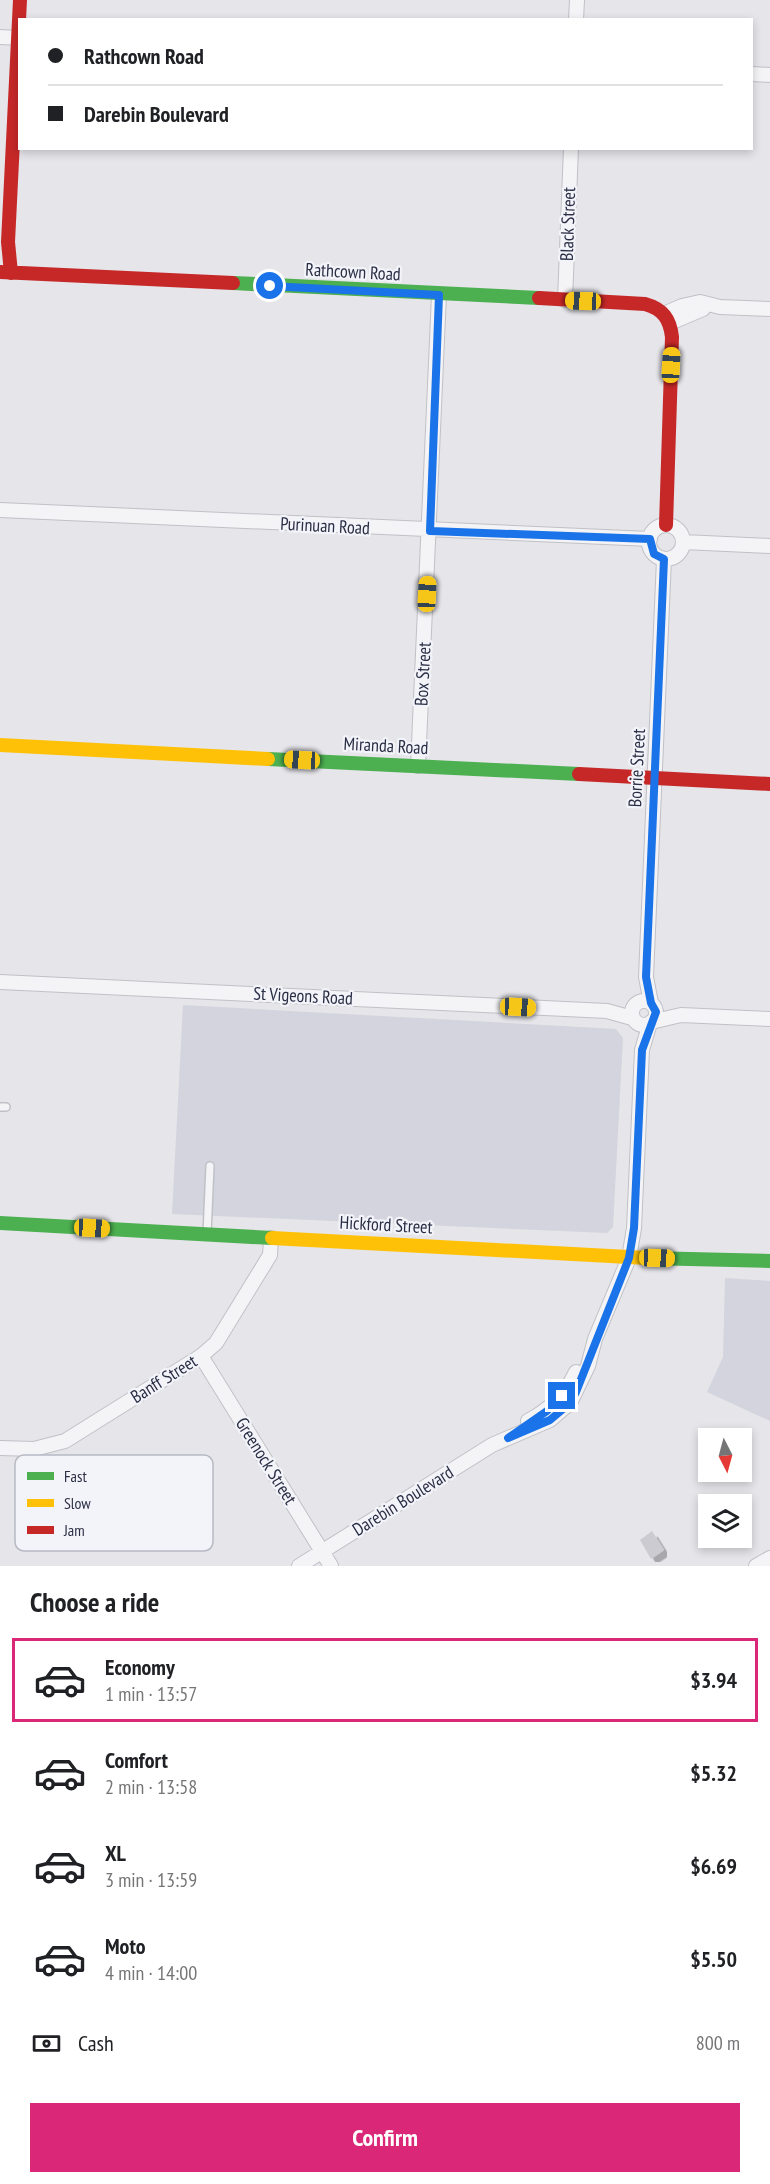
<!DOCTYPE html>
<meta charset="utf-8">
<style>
body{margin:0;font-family:"PT Sans Narrow",sans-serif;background:#f2f2f2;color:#202124;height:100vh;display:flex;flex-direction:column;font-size:22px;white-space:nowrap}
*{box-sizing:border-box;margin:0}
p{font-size:20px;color:#757577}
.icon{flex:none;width:33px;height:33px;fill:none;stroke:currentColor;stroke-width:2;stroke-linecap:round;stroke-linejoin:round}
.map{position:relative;height:1566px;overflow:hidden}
.sheet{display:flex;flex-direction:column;background:#fff;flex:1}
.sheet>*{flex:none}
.hud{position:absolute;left:18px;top:18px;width:735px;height:132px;border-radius:0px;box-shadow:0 3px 9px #0003;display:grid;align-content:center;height:132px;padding:0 30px;background:#fff}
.needle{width:39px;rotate:174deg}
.controls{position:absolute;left:698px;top:1428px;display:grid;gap:12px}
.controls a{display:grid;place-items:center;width:54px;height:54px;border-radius:0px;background:#fff;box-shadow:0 3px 9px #0003;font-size:30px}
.end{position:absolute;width:27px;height:27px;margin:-14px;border:8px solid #1a73e8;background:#fff;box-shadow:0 0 0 3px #fff}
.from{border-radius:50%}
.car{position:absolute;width:18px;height:36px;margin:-18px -9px;border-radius:8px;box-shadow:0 0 4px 2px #0007;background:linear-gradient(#f5c518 24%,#345 0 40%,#f5c518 0 76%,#345 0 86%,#f5c518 0)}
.hud b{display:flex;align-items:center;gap:21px;height:57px;font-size:22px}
.hud b+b{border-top:2px solid #e0e0e0}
.hud i{width:15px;height:15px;background:#202124}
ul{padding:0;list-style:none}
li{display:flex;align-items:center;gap:18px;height:84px;margin:0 12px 9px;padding:0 18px;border:3px solid transparent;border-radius:0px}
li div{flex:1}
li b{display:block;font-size:22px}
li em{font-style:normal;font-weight:800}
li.on{border-color:#db2777}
li>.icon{width:54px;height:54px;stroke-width:1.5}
h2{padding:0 30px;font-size:27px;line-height:72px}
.pay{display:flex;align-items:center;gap:15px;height:66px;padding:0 30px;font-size:22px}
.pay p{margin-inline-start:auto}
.action{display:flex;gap:12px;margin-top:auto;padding:12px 30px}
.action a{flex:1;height:69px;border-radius:0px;background:#db2777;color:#fff;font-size:24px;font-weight:800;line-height:69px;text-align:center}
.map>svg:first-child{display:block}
</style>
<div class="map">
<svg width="770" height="1566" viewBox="0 0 770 1566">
<defs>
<filter id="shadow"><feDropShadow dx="5.5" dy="5.5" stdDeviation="0" flood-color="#0004"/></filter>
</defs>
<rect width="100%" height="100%" fill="#e5e5ea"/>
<!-- built -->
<path fill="#d3d4dd" d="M183,1005L616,1029L623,1038L613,1227L607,1233L172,1214Z
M725,1278L770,1281V1421L707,1392L723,1357Z"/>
<!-- building -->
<path fill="#cbcbd1" filter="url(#shadow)" d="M652,1531L664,1550L651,1559L640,1540Z"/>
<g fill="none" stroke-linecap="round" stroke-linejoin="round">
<!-- lane casing -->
<g stroke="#c0c1c6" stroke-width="10">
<path id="lane" d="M0,1107H6
M207,1234L210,1166"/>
</g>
<!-- street casing -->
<g stroke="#c0c1c6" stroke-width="16">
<path id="street" d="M576,20L577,0
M0,37L20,38
M752,74L770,75
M565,300L571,148
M666,313L682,306L700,302L720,307L770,309
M670,323L703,309
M0,510L650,539
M649 542a17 17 0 1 1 34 0a17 17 0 1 1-34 0Z
M683,542L770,546
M418,766L439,295
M0,982L607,1011L632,1018
M632 1013a12 12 0 1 1 24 0a12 12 0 1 1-24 0Z
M651,1003L646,977L664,559
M651,1022L681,1015L770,1019
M201,1356L331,1566
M528,1421C550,1409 565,1395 576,1372
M0,1448L34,1449L65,1441L201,1356L216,1343L270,1255L271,1238
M299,1566L492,1445L550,1420L570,1403L588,1366L595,1339L629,1258L634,1228L642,1050L650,1023
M756,1566L770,1558"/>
</g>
<!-- lane -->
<use href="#lane" stroke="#f4f4f7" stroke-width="7"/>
<!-- street -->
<use href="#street" stroke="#f4f4f7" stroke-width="14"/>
<!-- fast -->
<path stroke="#4caf50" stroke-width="14" d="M233,283L539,298
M268,759L579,774
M0,1223L272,1238
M647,1258L770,1261"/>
<!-- slow -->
<path stroke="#ffc107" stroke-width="14" d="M0,745L268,759
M272,1238L647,1258"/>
<!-- jam -->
<path stroke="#c62828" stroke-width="14" d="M0,272L233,283
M11,273L8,242L20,0
M539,298L645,304C663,309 670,319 672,337L666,525
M579,774L770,784"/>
</g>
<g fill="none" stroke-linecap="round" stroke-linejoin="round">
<!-- route -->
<path stroke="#1a73e8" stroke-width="8" d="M270,286L439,295L430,531L650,539L654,554L664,559L646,977L651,1003L656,1012L642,1050L634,1228L629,1258L576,1392L570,1403L550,1420L508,1438L547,1411L562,1396"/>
</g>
<g text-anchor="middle" stroke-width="4.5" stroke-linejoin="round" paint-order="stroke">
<!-- street labels -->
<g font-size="18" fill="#2a2e45" stroke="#f3f4f9">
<text transform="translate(568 224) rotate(-88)" y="6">Black Street</text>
<text transform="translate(353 272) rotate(3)" y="6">Rathcown Road</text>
<text transform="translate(325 526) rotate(3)" y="6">Purinuan Road</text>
<text transform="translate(423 674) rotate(-87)" y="6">Box Street</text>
<text transform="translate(386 746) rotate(3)" y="6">Miranda Road</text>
<text transform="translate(637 768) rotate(-87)" y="6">Borrie Street</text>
<text transform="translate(303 996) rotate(3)" y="6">St Vigeons Road</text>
<text transform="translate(386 1225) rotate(3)" y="6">Hickford Street</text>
<text transform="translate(164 1379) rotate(-32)" y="6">Banff Street</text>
<text transform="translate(266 1461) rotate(58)" y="6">Greenock Street</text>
<text transform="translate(403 1501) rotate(-32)" y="6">Darebin Boulevard</text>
</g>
</g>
<!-- legend -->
<rect x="15" y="1455" width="198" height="96" rx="9" fill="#f3f4f9" stroke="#b7b9c3" stroke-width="1.5"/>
<rect x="27" y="1472" width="27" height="8" fill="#4caf50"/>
<rect x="27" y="1499" width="27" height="8" fill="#ffc107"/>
<rect x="27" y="1526" width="27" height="8" fill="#c62828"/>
<g font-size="16" fill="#2a2e45">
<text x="64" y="1482">Fast</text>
<text x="64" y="1509">Slow</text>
<text x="64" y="1536">Jam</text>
</g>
</svg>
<div class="controls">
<a><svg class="needle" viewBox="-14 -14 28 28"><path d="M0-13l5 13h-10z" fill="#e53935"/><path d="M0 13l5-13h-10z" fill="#757577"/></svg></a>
<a><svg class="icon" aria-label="layers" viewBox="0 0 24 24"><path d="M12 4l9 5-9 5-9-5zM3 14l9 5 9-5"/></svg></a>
</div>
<i class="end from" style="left:270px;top:286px"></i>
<i class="end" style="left:562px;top:1396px"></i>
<i class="car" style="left:583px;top:301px;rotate:272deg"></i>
<i class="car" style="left:671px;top:365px;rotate:3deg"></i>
<i class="car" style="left:427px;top:594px;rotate:3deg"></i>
<i class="car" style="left:302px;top:760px;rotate:273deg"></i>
<i class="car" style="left:518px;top:1007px;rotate:93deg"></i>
<i class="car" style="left:92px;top:1228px;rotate:93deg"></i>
<i class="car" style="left:657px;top:1258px;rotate:92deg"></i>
<div class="hud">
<b><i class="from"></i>Rathcown Road</b>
<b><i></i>Darebin Boulevard</b>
</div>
</div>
<section class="sheet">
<h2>Choose a ride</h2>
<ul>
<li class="on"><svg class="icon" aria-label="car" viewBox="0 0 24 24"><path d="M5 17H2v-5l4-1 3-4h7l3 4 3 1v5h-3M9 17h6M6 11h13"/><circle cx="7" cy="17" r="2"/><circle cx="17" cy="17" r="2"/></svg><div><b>Economy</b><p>1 min · 13:57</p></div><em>$3.94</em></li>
<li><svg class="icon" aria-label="car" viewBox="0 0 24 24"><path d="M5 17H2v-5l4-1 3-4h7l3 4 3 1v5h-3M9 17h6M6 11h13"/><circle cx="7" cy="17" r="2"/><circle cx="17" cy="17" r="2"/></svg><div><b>Comfort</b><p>2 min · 13:58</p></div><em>$5.32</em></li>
<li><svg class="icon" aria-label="car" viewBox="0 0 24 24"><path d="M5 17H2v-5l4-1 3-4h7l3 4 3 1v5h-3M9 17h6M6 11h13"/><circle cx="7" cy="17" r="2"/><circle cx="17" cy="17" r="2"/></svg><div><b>XL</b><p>3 min · 13:59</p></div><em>$6.69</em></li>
<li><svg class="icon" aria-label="car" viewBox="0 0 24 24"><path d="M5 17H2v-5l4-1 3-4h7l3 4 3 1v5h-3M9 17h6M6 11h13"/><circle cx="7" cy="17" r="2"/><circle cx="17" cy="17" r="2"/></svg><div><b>Moto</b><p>4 min · 14:00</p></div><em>$5.50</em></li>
</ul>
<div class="pay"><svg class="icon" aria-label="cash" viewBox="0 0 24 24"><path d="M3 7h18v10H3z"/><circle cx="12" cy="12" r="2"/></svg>Cash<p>800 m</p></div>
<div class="action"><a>Confirm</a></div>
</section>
